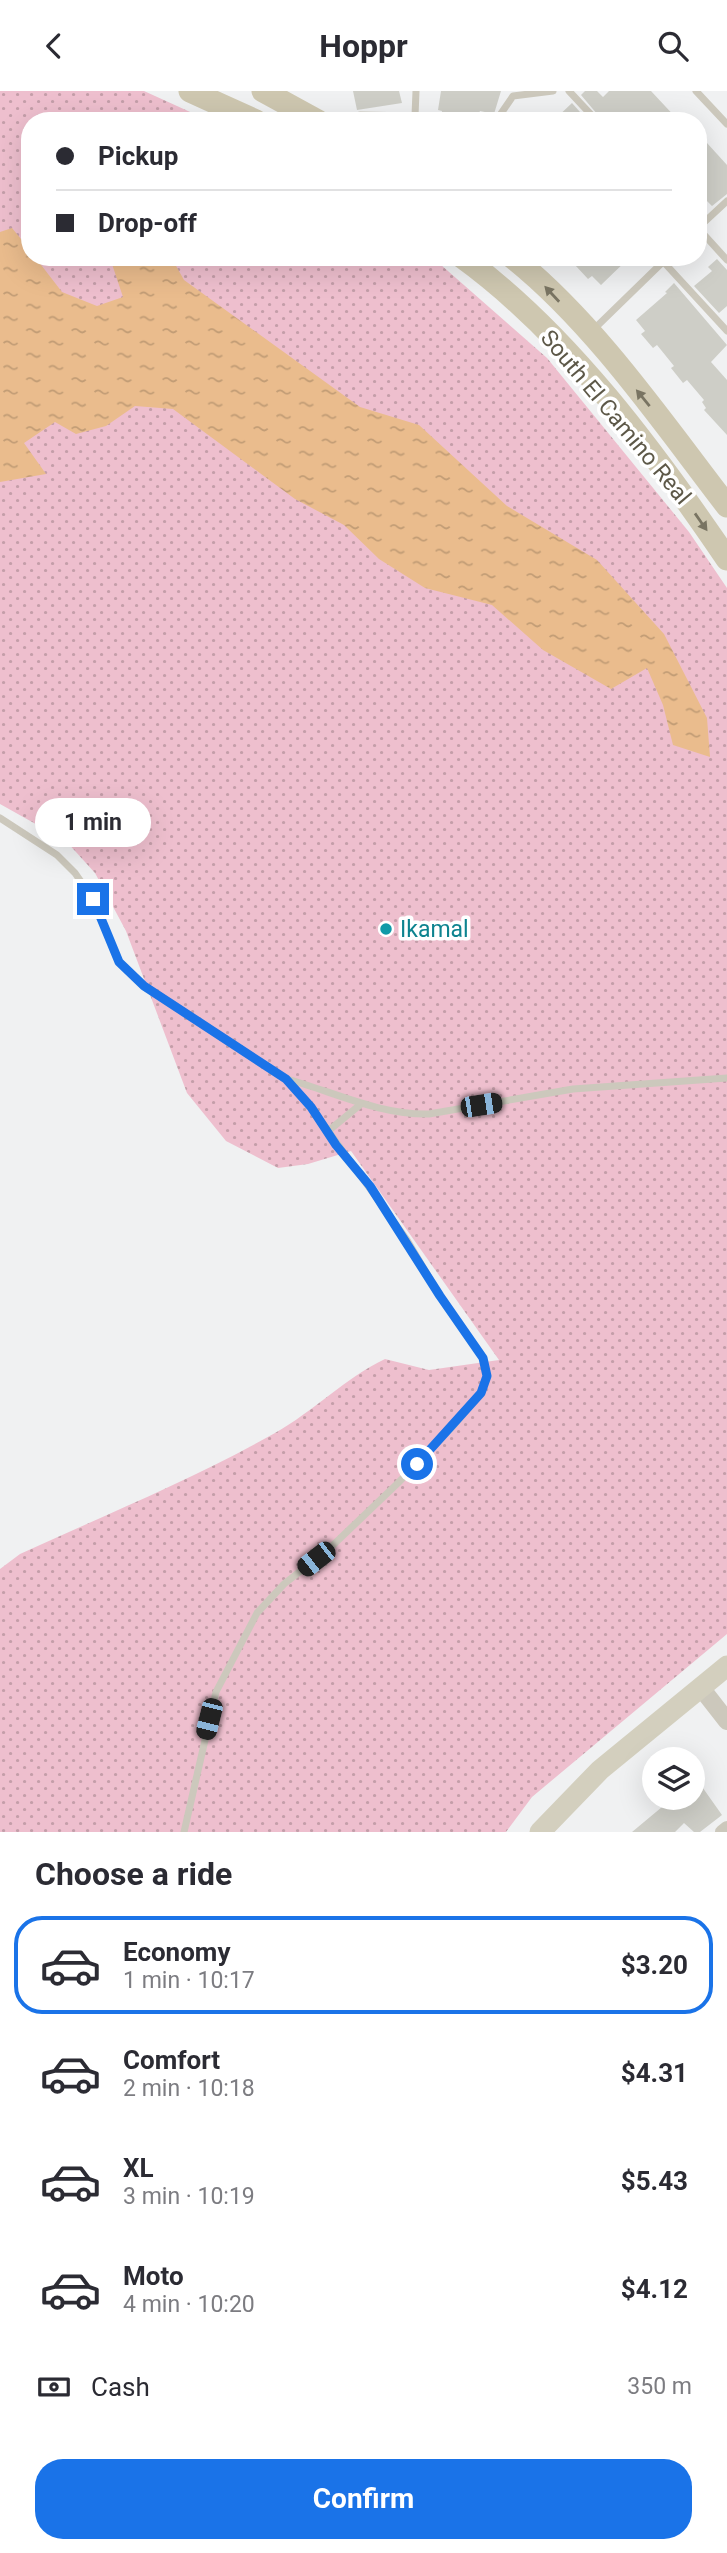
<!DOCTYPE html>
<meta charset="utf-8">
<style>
body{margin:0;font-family:Roboto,sans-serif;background:#f7f7f7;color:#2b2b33;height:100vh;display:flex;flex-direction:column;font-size:26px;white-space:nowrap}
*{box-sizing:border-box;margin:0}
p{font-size:23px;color:#7c7c81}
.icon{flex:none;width:38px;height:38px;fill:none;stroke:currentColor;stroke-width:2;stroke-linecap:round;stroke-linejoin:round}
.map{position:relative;height:1741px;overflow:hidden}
.sheet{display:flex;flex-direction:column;background:#fff;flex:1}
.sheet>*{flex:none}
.banner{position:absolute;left:21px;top:21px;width:686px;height:154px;border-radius:28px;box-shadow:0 7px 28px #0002;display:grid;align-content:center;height:154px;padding:0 35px;background:#fff}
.controls{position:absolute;left:642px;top:1656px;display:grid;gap:14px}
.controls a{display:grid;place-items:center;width:63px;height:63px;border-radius:50%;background:#fff;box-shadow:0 7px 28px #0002;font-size:35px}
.end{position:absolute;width:32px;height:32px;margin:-16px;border:9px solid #1a73e8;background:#fff;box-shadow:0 0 0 4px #fff}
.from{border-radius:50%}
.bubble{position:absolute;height:49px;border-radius:24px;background:#fff;box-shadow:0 7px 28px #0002;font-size:23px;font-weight:700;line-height:49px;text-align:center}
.car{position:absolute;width:21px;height:42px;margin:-21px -10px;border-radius:9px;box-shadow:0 0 5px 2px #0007;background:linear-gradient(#222 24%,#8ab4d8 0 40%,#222 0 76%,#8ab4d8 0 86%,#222 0)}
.banner b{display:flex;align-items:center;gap:24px;height:66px;font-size:26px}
.banner b+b{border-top:2px solid #e1e1e2}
.banner i{width:18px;height:18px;background:#2b2b33}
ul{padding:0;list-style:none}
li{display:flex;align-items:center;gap:21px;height:98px;margin:0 14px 10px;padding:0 21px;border:4px solid transparent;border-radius:28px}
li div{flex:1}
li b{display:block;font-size:26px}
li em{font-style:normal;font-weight:700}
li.selected{border-color:#1a73e8}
li>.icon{width:63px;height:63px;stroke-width:1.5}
h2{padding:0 35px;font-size:32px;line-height:84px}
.pay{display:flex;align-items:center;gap:18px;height:77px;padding:0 35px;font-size:26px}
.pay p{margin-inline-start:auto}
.action{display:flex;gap:14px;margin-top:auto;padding:14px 35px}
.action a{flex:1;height:80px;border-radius:28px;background:#1a73e8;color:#fff;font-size:28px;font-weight:700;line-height:80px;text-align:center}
header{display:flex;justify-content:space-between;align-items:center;height:91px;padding:0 35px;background:#fff;font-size:32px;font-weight:700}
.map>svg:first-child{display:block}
</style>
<header><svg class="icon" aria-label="back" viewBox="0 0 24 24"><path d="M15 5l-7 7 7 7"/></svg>Hoppr<svg class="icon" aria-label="search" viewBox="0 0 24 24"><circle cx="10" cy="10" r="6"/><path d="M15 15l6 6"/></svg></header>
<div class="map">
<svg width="727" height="1741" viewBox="0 0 727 1741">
<defs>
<pattern id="grass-dots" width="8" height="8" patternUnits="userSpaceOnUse" patternTransform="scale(1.75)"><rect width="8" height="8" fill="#eebfce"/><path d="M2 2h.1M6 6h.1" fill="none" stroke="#c49ea9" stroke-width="1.8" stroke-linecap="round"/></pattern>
<pattern id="water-ripples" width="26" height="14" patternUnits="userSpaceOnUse" patternTransform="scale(1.75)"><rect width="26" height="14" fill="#eabc8d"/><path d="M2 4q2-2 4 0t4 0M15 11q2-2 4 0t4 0" fill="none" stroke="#c19c75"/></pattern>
</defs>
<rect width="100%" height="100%" fill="#f0f1f2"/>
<!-- grass -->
<path fill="url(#grass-dots)" d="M0,0H144L210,30H30V166H432L547,267L689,441L727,497V1543L532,1706L506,1741H0V1478L20,1463C105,1424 194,1388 275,1342C314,1320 345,1287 385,1268L429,1279L499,1269L351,1060L308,1073L278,1077L226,1050L187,1002L126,840L95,782L66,750L0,713Z"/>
<!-- water -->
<path fill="url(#water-ripples)" d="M12,137L30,159V166H35L62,201L97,215L123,206L112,173L124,166H171L184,189L360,316L419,334L507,415L597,469L664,543L707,627L710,666L673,654L663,614L647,577L611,598L543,559L492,514L425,497L379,468L344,434L295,408L173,318L135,315L106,335L76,343L55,331L24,352L46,383L0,391V141Z"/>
<!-- building -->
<path fill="#cecec7" d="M353,0H399L402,12L357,19Z
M441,0H501L494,23L480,20L475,30H441L442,20L438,19Z
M585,0H597L603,6L609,0H651L679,30H603L581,4Z
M572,12L588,30H553Z
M707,52L727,74V103L712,115L698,101V61Z
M583,166H630L601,194L592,185L588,188L575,174Z
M717,168L727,179V215L719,222L694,195L712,180L708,176Z
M674,192L727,254L711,271L727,289V344L704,319L706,317L702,311L704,309L687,289L683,292L671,277L674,275L657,254L653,257L641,243L645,240L636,229L667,202L665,201Z
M693,1683L722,1724L700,1741H694L684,1732L675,1741H632L674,1706H693Z"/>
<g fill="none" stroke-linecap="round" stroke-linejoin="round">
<!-- service -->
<path stroke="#ccc8bc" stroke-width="7" d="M569,0L597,30
M696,0L727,33
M360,24L415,25L416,0
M508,30L500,24L513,5L553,0
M698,137L727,169
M698,137L727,110
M659,166L727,240
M592,240L668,166
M0,727L57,764L75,782L93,808L119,871L144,895L286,988L311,1016L407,1149L440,1205L483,1267L487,1285L481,1302L454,1334L398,1392L331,1456L284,1493L257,1522L216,1601L184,1741
M287,988C334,1001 379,1024 429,1023L573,998L727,987
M327,1041L361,1013"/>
<!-- minor -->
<path stroke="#ccc8bc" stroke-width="14" d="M722,1741L727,1737"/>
<!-- tertiary -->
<path stroke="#ccc8bc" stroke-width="18" d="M702,1598L727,1630"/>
<!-- secondary -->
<path stroke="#d3cfbe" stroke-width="21" d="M540,1741L600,1679L727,1575"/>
<!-- primary -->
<path stroke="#cec7b0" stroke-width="23" d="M190,0L256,30
M263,0L318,30
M462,166C567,242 655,362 727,468
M512,166C594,231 663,332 727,415"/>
</g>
<!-- one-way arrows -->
<defs><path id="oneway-solid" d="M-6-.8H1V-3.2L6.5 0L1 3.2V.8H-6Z" transform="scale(1.75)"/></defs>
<g fill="#797462">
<use href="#oneway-solid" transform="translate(552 203) rotate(-133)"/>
<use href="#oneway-solid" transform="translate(643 307) rotate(-129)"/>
<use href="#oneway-solid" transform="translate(701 431) rotate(55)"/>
</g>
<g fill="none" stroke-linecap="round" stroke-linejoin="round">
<!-- route -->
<path stroke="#1a73e8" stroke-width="9" d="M93,808L119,871L144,895L286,988L311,1016L336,1054L370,1095L440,1205L483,1267L487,1285L481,1302L417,1373"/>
</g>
<!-- markers -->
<circle fill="#0f9aa8" stroke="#fff" stroke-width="2.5" cx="386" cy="838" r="7"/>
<g text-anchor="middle" stroke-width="7" stroke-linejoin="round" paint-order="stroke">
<!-- street labels -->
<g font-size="23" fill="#5d5848" stroke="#fff">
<text transform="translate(616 326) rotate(50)" y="8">South El Camino Real</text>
</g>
<!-- culture labels -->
<g font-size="23" fill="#0d838f" stroke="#fff" text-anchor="start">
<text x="400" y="846">Ikamal</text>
</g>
</g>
</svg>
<div class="controls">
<a><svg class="icon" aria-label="layers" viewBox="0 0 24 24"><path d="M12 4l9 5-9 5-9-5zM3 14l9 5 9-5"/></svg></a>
</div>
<i class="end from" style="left:417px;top:1373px"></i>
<i class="end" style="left:93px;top:808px"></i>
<div class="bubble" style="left:35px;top:707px;width:116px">1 min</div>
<i class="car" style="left:481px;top:1014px;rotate:81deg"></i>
<i class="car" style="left:316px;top:1468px;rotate:232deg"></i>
<i class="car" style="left:209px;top:1628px;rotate:194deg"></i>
<div class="banner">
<b><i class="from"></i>Pickup</b>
<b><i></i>Drop-off</b>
</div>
</div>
<section class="sheet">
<h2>Choose a ride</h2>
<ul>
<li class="selected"><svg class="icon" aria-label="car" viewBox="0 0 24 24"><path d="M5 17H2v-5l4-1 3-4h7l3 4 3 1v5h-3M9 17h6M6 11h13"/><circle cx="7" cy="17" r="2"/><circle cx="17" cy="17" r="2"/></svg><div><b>Economy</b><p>1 min · 10:17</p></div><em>$3.20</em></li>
<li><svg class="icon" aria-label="car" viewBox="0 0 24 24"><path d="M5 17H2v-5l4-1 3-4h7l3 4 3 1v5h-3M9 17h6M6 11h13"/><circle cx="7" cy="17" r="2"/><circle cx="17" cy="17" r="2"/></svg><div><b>Comfort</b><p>2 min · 10:18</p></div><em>$4.31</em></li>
<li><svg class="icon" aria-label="car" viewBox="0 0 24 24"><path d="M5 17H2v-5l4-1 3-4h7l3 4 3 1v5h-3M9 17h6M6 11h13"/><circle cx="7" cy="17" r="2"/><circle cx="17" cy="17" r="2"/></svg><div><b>XL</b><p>3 min · 10:19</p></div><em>$5.43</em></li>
<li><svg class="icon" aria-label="car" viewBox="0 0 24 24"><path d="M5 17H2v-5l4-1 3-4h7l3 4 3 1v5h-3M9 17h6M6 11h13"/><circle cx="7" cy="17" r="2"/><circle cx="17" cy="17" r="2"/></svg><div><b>Moto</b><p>4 min · 10:20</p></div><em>$4.12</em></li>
</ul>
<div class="pay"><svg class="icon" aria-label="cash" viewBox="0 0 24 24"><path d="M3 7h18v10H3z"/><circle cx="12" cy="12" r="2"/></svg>Cash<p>350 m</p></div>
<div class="action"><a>Confirm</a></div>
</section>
